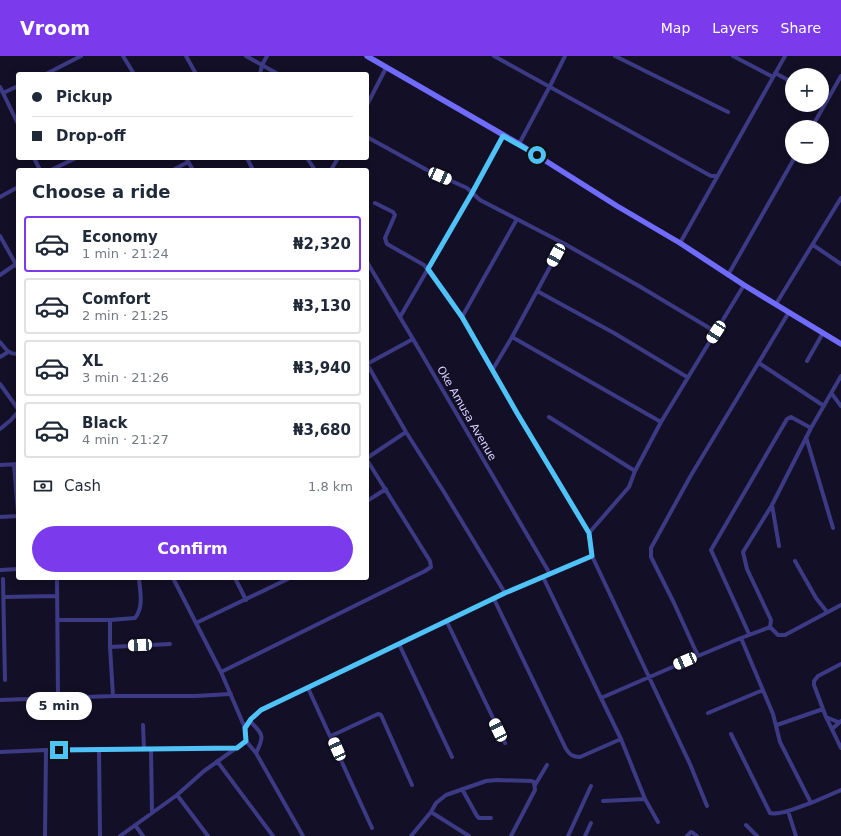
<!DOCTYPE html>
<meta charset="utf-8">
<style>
body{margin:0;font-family:"DejaVu Sans",sans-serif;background:#f6f6f7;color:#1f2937;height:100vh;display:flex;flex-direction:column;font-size:15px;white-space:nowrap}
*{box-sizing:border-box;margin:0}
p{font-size:13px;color:#747a83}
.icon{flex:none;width:22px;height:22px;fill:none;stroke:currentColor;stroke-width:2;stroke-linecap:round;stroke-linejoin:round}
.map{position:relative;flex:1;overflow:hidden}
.side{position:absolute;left:16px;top:112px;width:353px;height:412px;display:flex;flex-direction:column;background:#fff;border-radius:4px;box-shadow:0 2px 10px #0003}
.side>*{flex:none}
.hud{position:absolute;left:16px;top:16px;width:353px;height:88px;border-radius:4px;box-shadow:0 2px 10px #0003;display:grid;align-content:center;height:88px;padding:0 16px;background:#fff}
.buttons{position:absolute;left:785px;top:12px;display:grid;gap:8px}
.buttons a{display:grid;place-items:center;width:44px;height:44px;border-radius:50%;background:#fff;box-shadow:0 2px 10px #0003;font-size:20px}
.end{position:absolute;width:18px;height:18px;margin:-9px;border:5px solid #4fc3f7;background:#111;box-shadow:0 0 0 2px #111}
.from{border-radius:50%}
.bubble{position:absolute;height:28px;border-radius:14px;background:#fff;box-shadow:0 2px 10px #0003;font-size:13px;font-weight:700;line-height:28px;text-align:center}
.car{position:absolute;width:12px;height:24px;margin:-12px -6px;border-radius:5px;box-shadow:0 0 3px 1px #0007;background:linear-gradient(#fff 24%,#345 0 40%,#fff 0 76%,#345 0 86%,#fff 0)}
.hud b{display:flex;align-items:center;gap:14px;height:38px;font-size:15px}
.hud b+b{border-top:1px solid #e0e1e3}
.hud i{width:10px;height:10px;background:#1f2937}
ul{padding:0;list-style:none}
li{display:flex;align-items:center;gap:12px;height:56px;margin:0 8px 6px;padding:0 8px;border:2px solid #e0e1e3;border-radius:4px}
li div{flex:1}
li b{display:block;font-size:15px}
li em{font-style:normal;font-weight:700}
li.selected{border-color:#7c3aed}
li>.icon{width:36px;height:36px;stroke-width:1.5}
h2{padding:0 16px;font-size:18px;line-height:48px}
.pay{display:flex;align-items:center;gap:10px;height:44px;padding:0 16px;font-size:15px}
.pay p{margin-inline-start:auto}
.action{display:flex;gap:8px;margin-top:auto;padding:8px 16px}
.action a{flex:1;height:46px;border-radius:24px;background:#7c3aed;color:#fff;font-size:16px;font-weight:700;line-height:46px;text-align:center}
header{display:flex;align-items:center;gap:24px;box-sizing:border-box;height:56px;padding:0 20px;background:#7c3aed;color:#fff}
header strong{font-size:19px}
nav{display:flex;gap:22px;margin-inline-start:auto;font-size:14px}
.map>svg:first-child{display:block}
</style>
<header>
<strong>Vroom</strong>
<nav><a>Map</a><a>Layers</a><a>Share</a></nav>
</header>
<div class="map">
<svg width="841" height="780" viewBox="0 0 841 780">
<rect width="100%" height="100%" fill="#130f26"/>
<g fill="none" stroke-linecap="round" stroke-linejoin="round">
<!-- street -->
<path stroke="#3d3a85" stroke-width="4" d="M123,0L134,18
M186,0L196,18
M246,0L278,18
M494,0L711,120H717
M615,0L728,56
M733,0L773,21
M775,17L792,26
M46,18L81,0
M260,18L262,9L267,0
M18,30L3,37L18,68
M0,31L3,37
M367,49L386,12
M812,71L841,20
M367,81L427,114L467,132L480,144L563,187L639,230L716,276
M519,88L550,30L565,0
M34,102L40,114
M186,102L193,114
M247,102L253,114
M307,102L315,114
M51,114L76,102
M173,114L188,106
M331,114L338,102
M0,141L18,131
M375,147L393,156L395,159L385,182L387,188L424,209L446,237L462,261L517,357L589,477
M0,180L18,212
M563,187L537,235L614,277L687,321
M680,187L785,0
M813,189L841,208
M367,206L413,283L550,518
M0,219L16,208
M728,219L795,101
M776,248L841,142
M400,261L472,137L503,80
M462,261L517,163
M512,281L537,235
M0,286C5,292 9,299 18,298
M0,301L8,296
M807,305L823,277
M759,307L824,350
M367,308L406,376L444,436L505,537L592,500L589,477L629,431L635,415L661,366L744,229
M367,308L413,283
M493,313L512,281L661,366
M0,328L18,353
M832,338L841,350
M549,361L635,415
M0,373L11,364L18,356
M806,381L833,472
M367,402L406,376
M14,408L18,457
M0,409L18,408
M367,445L386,433
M772,449L779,490
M0,461L18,460
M592,500L690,708L707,750
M795,505L816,542L827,556
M0,514L18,513
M543,521L601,642L698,600L674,547L651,501V492L690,421L789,256
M173,522L221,616L245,672L246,685L256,697L303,780
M235,522L246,544
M3,523L5,624
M57,523L58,642
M4,541L56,540
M494,543L566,693C570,699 573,701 580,701L621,683
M57,564H110L135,562C144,551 140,536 139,522
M110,564V591L113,640
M447,566L505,687
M196,567L290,522
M770,571L771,564L747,513L743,496L772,449L811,372L841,320
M749,578L711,494L787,363L791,361L811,372
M741,582L770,571L778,579H785L841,549
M399,588L452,701
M110,591L170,588
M698,600L741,582L773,658L780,686L811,747C800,750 781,760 770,757L731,678
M841,608L818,620L814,625V629L826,661L841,692
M221,616L425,515L431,511L430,505L367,404
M308,632L372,772
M601,642L621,683L645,743L658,766
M0,644L113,640H195L231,638
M708,657L763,634
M826,661L838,666
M250,665C263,679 265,679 256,697
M143,669L144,693
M777,669L823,653
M245,672L251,663L261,654L505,537
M832,673L841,665
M331,680L378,658L381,659L412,729
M99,693L100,780
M151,693L152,757
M0,696L46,694
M217,705L273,780
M535,729L547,709
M462,733L477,760L479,762H491
M177,739L208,780
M603,745L645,743
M811,747L841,734
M788,755L796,780
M431,756L469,780
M135,769L143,780
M746,769L757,780
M45,780L46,694L237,692
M120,780L177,739L204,715L246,685
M411,780L431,756L436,747L446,739L486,725L497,724L531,725L534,726L535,734L511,780
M568,780L591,730
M585,780L591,767
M687,780L691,776L693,777L697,780"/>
<!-- secondary -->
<path stroke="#6f6bff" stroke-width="5.5" d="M367,0L519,88L617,150L680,187L744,229L841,288"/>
</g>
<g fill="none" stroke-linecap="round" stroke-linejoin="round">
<!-- route -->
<path stroke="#4fc3f7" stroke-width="5" d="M59,694L237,692L246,685L245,672L251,663L261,654L505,537L592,500L589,477L517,357L462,261L428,213L472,137L503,80L537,99"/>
</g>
<g text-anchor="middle" stroke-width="3.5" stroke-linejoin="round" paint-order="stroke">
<!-- street labels -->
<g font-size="11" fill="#d9d4ff" stroke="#130f26">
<text transform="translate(467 357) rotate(60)" y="4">Oke Amusa Avenue</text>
</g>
</g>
</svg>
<div class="buttons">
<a>+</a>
<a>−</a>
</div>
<i class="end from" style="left:537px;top:99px"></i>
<i class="end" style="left:59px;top:694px"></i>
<div class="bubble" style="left:26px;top:636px;width:66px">5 min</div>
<i class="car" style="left:440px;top:120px;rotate:114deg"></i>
<i class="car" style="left:556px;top:199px;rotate:208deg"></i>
<i class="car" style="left:716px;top:276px;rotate:213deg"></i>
<i class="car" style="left:140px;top:589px;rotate:267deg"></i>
<i class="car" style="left:685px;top:605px;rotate:247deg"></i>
<i class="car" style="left:498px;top:674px;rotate:334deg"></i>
<i class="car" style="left:337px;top:693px;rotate:336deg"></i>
<div class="hud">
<b><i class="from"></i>Pickup</b>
<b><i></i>Drop-off</b>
</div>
<section class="side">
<h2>Choose a ride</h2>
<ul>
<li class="selected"><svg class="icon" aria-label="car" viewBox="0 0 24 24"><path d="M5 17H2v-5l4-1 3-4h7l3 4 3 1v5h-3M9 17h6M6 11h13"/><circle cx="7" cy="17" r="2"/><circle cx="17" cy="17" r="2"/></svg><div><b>Economy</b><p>1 min · 21:24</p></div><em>₦2,320</em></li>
<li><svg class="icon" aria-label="car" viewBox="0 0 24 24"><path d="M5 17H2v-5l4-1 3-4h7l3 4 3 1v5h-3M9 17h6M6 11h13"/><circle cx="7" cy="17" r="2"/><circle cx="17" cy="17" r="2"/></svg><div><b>Comfort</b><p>2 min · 21:25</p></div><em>₦3,130</em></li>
<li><svg class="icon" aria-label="car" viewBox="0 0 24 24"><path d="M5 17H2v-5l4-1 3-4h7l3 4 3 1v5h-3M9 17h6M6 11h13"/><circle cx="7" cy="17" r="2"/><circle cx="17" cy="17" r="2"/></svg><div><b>XL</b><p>3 min · 21:26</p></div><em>₦3,940</em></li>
<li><svg class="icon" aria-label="car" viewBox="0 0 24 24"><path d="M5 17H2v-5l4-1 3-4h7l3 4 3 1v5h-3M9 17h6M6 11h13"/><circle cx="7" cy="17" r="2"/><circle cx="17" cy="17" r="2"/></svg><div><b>Black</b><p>4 min · 21:27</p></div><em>₦3,680</em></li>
</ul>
<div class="pay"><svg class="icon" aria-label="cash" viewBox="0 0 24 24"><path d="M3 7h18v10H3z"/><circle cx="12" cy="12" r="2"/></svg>Cash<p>1.8 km</p></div>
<div class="action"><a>Confirm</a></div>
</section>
</div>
